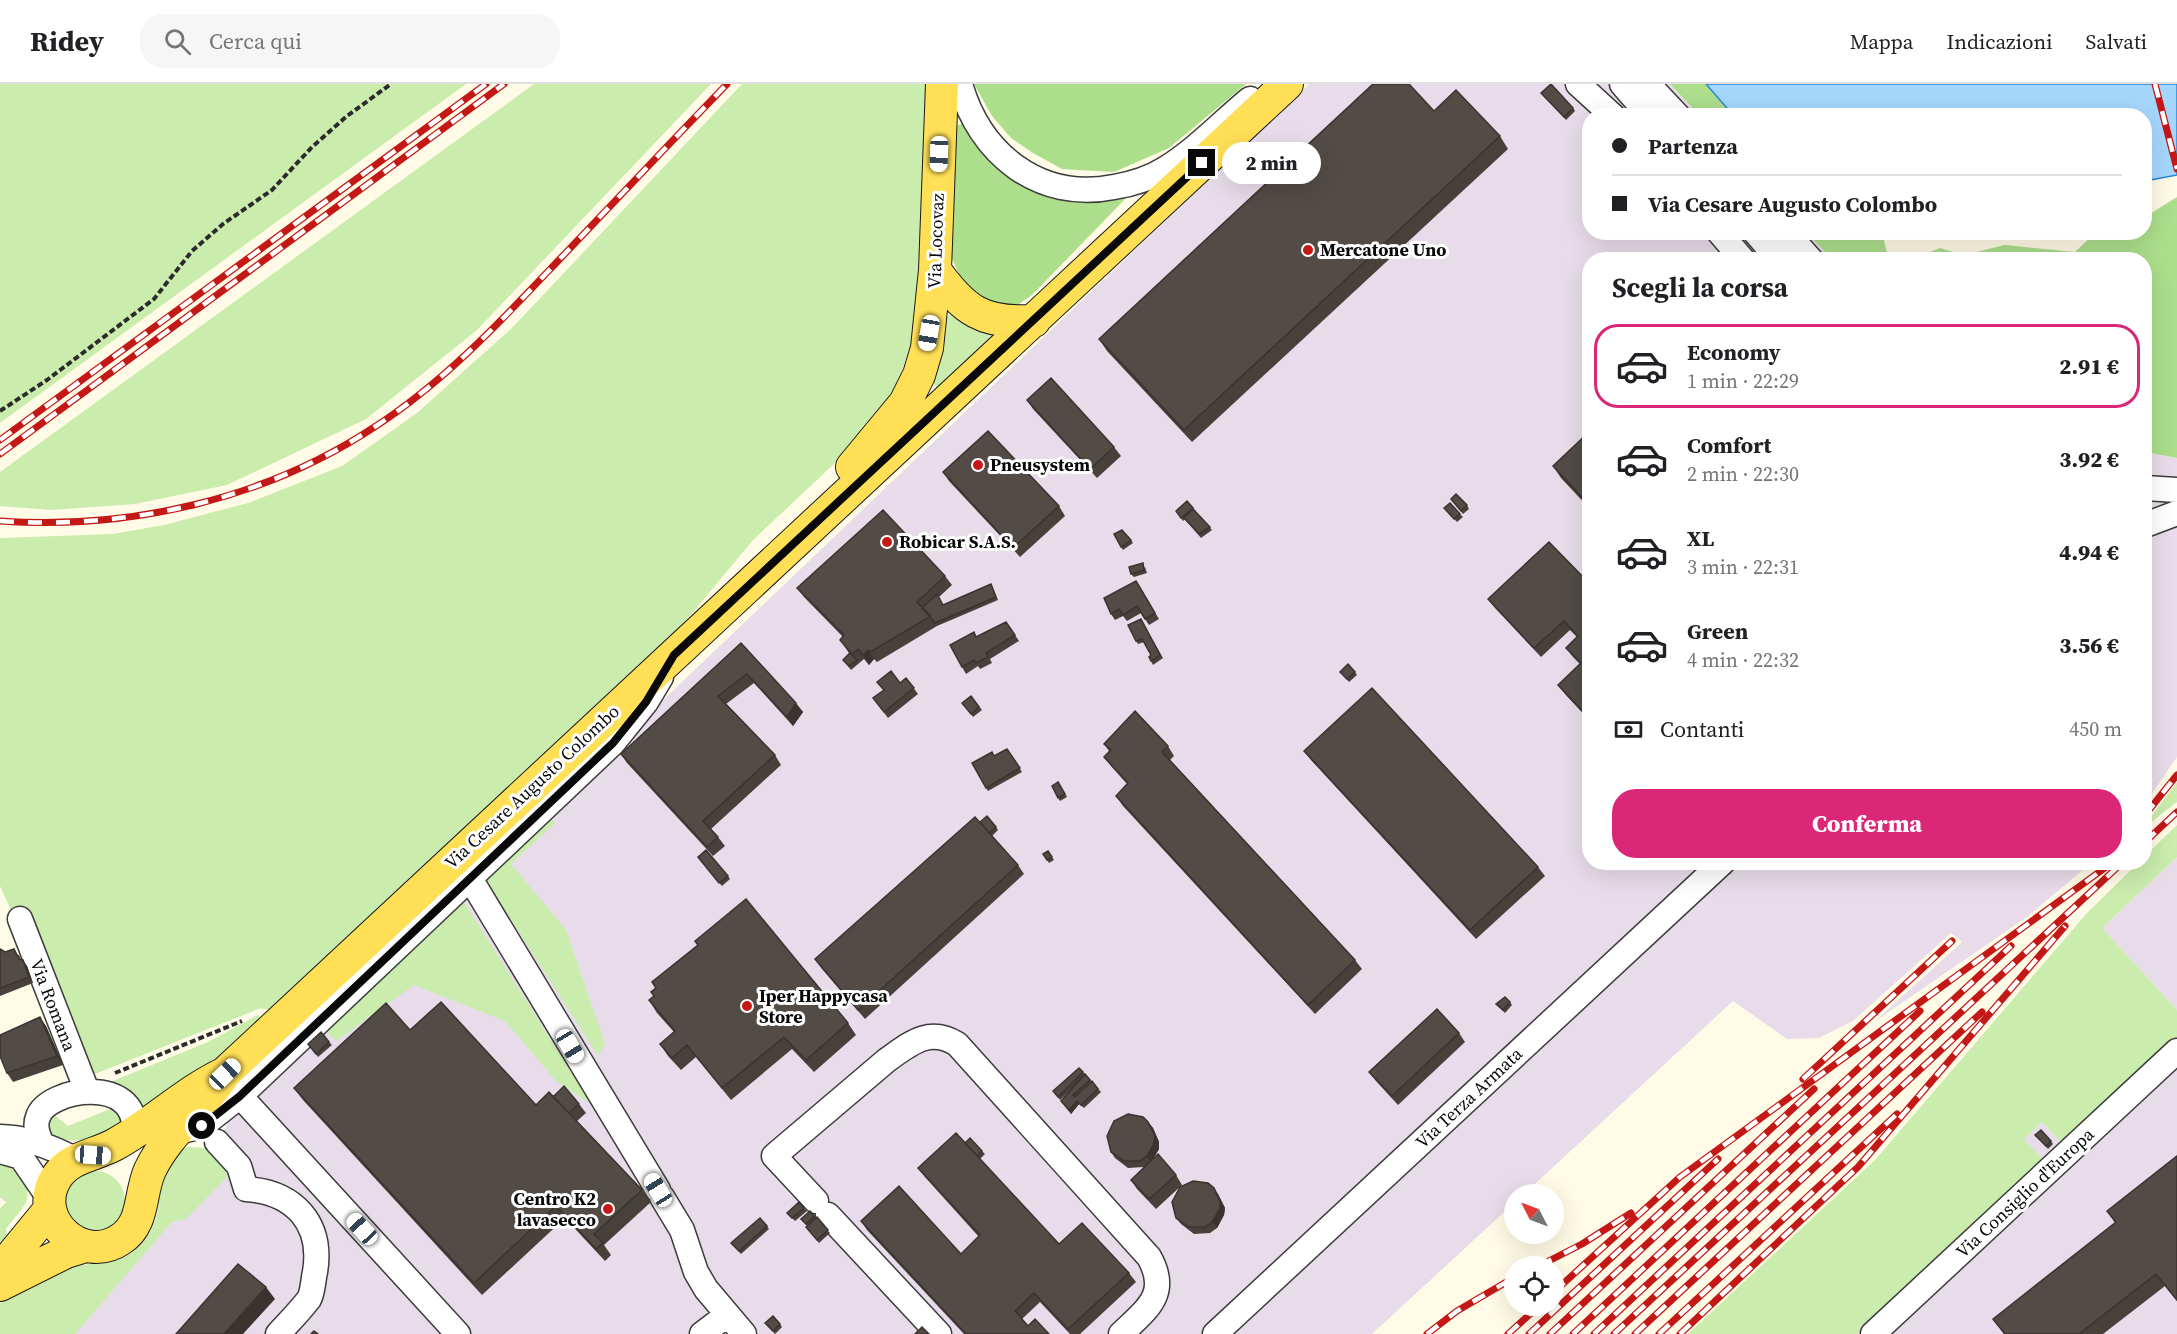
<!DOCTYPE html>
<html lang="it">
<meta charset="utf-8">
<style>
body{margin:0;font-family:"Source Serif 4",serif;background:#f6f6f6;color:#202124;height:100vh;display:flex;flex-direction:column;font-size:22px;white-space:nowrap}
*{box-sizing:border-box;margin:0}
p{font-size:20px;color:#757577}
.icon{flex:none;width:33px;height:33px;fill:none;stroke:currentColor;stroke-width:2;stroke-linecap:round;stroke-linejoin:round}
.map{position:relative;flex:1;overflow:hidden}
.side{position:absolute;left:1582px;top:168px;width:570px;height:618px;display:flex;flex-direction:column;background:#fff;border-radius:24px;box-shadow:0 6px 24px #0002}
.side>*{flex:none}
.guide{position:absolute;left:1582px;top:24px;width:570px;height:132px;border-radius:24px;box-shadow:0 6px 24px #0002;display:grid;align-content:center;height:132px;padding:0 30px;background:#fff}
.needle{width:39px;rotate:312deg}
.tools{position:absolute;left:1504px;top:1100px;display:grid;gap:12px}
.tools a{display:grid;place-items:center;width:60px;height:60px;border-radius:50%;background:#fff;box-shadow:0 6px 24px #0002;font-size:30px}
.end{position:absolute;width:27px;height:27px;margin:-14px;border:8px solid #090909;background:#fff;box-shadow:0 0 0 3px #fff}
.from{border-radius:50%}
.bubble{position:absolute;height:42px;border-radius:21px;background:#fff;box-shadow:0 6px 24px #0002;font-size:20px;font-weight:800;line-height:42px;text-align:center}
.car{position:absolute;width:18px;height:36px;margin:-18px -9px;border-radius:8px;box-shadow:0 0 4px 2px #0007;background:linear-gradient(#fff 24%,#345 0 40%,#fff 0 76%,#345 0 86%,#fff 0)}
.guide b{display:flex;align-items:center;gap:21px;height:57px;font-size:22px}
.guide b+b{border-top:2px solid #e0e0e0}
.guide i{width:15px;height:15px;background:#202124}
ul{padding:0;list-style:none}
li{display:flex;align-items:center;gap:18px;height:84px;margin:0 12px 9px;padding:0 18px;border:3px solid transparent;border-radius:24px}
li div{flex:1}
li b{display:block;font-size:22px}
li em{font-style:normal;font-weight:800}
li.selected{border-color:#db2777}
li>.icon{width:54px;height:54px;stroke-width:1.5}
h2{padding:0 30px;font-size:27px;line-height:72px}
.pay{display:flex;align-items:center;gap:15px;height:66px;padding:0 30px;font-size:22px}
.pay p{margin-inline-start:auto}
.cta{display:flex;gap:12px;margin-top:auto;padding:12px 30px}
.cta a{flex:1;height:69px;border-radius:24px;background:#db2777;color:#fff;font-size:24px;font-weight:800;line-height:69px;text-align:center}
header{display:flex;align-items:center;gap:36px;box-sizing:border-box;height:84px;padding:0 30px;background:#fff;border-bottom:2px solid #e0e0e0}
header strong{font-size:28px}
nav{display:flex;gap:33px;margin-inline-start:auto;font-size:21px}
.search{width:420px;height:54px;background:#f6f6f6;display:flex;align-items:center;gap:15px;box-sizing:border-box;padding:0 21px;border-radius:24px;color:#757577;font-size:22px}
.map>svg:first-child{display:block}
</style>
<header>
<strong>Ridey</strong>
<div class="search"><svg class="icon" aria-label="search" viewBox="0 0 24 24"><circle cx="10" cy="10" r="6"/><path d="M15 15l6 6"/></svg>Cerca qui</div>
<nav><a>Mappa</a><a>Indicazioni</a><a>Salvati</a></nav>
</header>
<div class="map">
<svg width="2177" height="1250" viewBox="0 0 2177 1250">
<rect width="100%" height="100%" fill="#fffbe6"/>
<!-- industrial -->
<path fill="#e9dcea" d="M1309,0H1670L1699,31L1590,32V148L1807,149L1832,175L1590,176V778L2091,779L2027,833L1874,938L1962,858L1951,849L1853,937L1819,954L1787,955L1733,917L1524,1110H1515V1118L1372,1250H0L106,1183L144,1163L207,1064L224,1049L230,1029Z
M2145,368L2177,374V673L2145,720Z
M2177,773V926L2102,844Z
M2177,954V1250H1857L2044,1078L2023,1055L2042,1038L2062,1059Z"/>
<!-- green -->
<path fill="#caecad" d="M0,0H466L0,339Z
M534,0H711L477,246L366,335L227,401L135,420L51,426L0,422V388Z
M742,0H927L920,188L911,259L890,323L853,362L753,456L678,546L271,926L261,924L95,990L84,986L0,802V454L113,450L164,441L248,419L342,382L417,329L512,244Z
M954,226L994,248L993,254L941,302L937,303L931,296L943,237Z
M2177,698V718L2145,743V741Z
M550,733L555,739L511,780L566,846L605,960L598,972L485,795Z
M2177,741V773L2102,844L2177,926V954L2062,1059L2042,1038L2024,1055L2044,1077L1857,1250H1688L1875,1076L2087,829L2138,779L2145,778V772Z
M464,818L591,1020L556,997L505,937L414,901L336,957L324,946Z
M258,931L262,935L208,983L146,1025L103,1001L208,958Z
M110,1025L116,1026L127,1037C117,1042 107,1049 97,1053C86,1056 47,1062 47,1042C47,1038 51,1033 52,1029L68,1042Z
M188,1063L207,1064L226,1086L227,1093L186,1135L172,1138L75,1250H0V1219L69,1183L119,1176L132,1169L149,1150L156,1135L165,1086L181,1065Z
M0,1079C15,1084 33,1100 26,1118C22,1127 11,1137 6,1145L7,1151L22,1134L0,1169V1125L6,1118L0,1113Z
M65 1117a30 30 0 1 1 60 0a30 30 0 1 1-60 0Z"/>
<!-- forest -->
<path fill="#acde8b" d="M974,0H1246L1169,64L1114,88L1062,85L1033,69L1011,54L992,32Z
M1670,0H1706L1733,31H1699Z
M965,39L974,54L1096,115L1127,113L1032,211L1010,226L994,225L965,203L949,168L951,43Z
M2177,113V374L2145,368V176L1915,174L1940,164L1964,171L2005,161L2075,168L2095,149L2145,148V133Z
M1807,149H1935L1919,153L1882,149L1889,176L1832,175Z"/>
<!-- water -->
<path fill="#a5d7fc" stroke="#2688d9" stroke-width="1.5" d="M1706,0H2177V91L2145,97V32L1733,31Z"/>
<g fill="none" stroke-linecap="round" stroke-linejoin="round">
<!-- minor casing -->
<g stroke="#3c3c3c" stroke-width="27">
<path id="minor" d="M960,0C980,70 1039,118 1114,103C1132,100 1149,95 1165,85C1196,66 1222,38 1250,15
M1578,0L1613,32
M1622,0L1650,32
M1648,0L1678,32
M1719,148L1743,176
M1755,148L1779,176
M1786,148L1811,176
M2145,404L2177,406
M2145,441L2177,429
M471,796L658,1106
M20,835L87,1007
M240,1012L458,1250
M174,1049L202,1042L240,1012L613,659L646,618L661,593
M0,1053C27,1053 52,1063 76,1076
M217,1058L239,1082L246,1105C294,1108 323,1139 315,1188C313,1196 313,1208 309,1215C300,1227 288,1239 278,1250
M42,1060C38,1052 34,1042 38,1033C47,1004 139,990 134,1048
M0,1067L21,1073L49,1114
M662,1113L682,1146L696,1188L706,1205L744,1250
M816,1117L774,1072L887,976C911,959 929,943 957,960L1149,1173C1170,1210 1147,1225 1121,1250
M828,1131L939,1250
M702,1250L727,1231
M1215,1250L1723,778
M1873,1250L2177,967"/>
</g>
<!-- major casing -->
<g stroke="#1a1a1a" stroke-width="34">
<path id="major" d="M935,186C964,227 983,240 1034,237
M852,383L905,319L919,291L927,264L935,186L942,0
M225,989C185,1008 153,1040 114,1061C93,1072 69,1073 56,1094C31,1135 82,1182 121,1155C145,1139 139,1110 150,1086C168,1048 203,1024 225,989L1287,0
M0,1186L50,1125
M0,1201L66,1168L86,1162"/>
</g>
<!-- path -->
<path stroke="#2b2b2b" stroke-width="4" stroke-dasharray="6 3" stroke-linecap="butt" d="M0,327L47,296L154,215L192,167L223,140L272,106L312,63L347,32L391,0
M115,989L242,937"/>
<!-- minor -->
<use href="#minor" stroke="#fff" stroke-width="24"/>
<!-- major -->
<use href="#major" stroke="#ffdf56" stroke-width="32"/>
<!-- rail casing -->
<g stroke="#c41817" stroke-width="7">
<path id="rail" d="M2155,0L2177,85
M0,356L486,0
M0,370L504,0
M0,437C131,446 266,415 376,342C445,297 501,237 557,178C614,118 670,59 727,0
M2145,731L2177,691
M2145,758L2177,728
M1803,995L1952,857
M1539,1182L1582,1160L1631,1129
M1554,1208L1680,1093L2113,778
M1427,1250L1457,1227L1515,1193
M1508,1250L1540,1221
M1529,1250L1718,1075
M1550,1250L1814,1005
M1573,1250L1920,927
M1594,1250L2011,862
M1614,1250L2123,778
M1635,1250L1982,928
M1659,1250L1897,1030
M1680,1250L1858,1083L2065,842"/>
</g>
<!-- rail -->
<use href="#rail" stroke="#fff" stroke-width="4.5" stroke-dasharray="14" stroke-linecap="butt"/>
</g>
<!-- wall -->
<path fill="#47403b" d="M1541,9L1573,24L1575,27L1566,36Z
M1434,27L1500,52L1508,65L1192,358L1107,267L1099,255Z
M1027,316L1114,363L1121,372L1097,394L1033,325Z
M1590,347V425L1561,394L1553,382Z
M943,388L1059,422L1065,432L1020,473L949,397Z
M1451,415L1467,421L1469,425L1463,430Z
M1187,417L1212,446L1201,454L1185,435L1183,437L1178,430Z
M1444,424L1460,430L1463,433L1457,438Z
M1131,456L1133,459L1123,466L1121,463Z
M1145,483L1147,489L1134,493L1131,490Z
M945,492L952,501L939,513L943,521L991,500L998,516L937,542L877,578L874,575L869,581L864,575L851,586L843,576L849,569L840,556L843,553L804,513L797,504Z
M1136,497L1159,535L1149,541L1141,529L1127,537L1123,532L1115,536L1111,530Z
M1590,500V637L1565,610L1558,601L1580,580L1573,573L1566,564L1577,553L1570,546L1541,573L1495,524L1488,515Z
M1141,535L1163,574L1153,581L1149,573L1151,571L1144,558L1138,560L1136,557Z
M1006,538L1019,557L990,575L992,579L980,585L978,582L966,590L962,583L977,553Z
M741,559L803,628L793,642L754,599L726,620L775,671L781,681L711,745L718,753L725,762L713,772L627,679L621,670Z
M1340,588H1355L1357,591L1349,598Z
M906,594L918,610L888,634L873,614L900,599Z
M971,612L982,626L973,633L962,619Z
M1104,660L1168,662L1174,672L1170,676L1355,876L1362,885L1315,930L1123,722L1116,712L1127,700L1111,682L1104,673L1109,667Z
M1007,665L1022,688L988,707L986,704L994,672Z
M1304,667L1538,783L1545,792L1476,855L1311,676Z
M1060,701L1067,713L1060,717L1058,714Z
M980,738L996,743L998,746L992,752L1018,781L1024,790L865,935L822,885L815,875Z
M1048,767L1054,776L1049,779L1043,770Z
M700,776L728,792L730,795L722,802Z
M695,857L848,939L856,951L814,988L792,965L731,1016L696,973L681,986L668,972L660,960L674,948L657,929L649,916L654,912L656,904L698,861Z
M0,865L5,868L19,871L21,876L27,882L33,899L0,912Z
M1510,918L1512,921L1505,929L1496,920Z
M46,942L63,981L13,998L7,989Z
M410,946L536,1021L553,1013L579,1020L586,1029L577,1037L642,1106L651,1118L604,1161L611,1171L605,1177L565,1134L482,1211L303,1016L294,1004Z
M1459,949L1465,958L1398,1021L1376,997L1369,988Z
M329,958L332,961L318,973L308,960Z
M1083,988L1101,1008L1084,1024L1079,1020L1071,1030L1061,1017L1075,1002L1060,1016L1053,1007Z
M1148,1038L1153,1044L1159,1058V1065L1153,1075L1176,1091L1182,1101L1156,1125L1137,1105L1131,1096L1144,1083L1128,1084L1115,1074L1111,1068Z
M2035,1051L2051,1057L2053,1060L2048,1065Z
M965,1059L982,1067L985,1070L980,1075L1059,1160L1129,1189L1136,1198L1080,1250H1070L1040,1218L1022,1235L1028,1242L1049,1250H964L867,1146L861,1137L961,1170L979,1153L925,1093L918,1084Z
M2177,1072V1217L2165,1202L2103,1250H2004L1993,1235L2115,1139L2107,1127Z
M1218,1110L1225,1124L1224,1131L1217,1144L1210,1149L1194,1150L1181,1140L1176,1134Z
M804,1124L807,1127L795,1137L787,1129Z
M810,1127L830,1149L819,1159L808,1146L807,1142L801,1135Z
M767,1142L769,1145L741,1170L731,1159Z
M765,1239L780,1240L782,1243L775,1250Z"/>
<!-- shaded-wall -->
<path fill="#3a3430" d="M868,566L874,575L869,581L863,571Z
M796,619L803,628L793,642L787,633Z
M23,876L27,882L33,899L29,893Z
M40,933L46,942L63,981L57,972Z
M1077,1017L1079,1020L1071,1030L1069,1026Z
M1148,1038L1153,1044L1159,1058V1065L1151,1078L1147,1072Z
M1214,1104L1218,1110L1225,1124L1224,1131L1217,1144L1212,1138Z
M266,1203L275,1215L243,1250H224Z"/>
<!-- building -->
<path fill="#534b45" stroke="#3a3430" stroke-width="1.5" d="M1373,0H1409L1434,27L1456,6L1500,52L1184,346L1099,255Z
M1551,0L1573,24L1564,33L1541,9Z
M1051,294L1114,363L1090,385L1027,316Z
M988,347L1059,422L1013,464L943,388Z
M1590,347V422L1553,382Z
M1456,410L1467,421L1461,427L1451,415Z
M1187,417L1193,424L1181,434L1176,427Z
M1450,419L1460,430L1454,435L1444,424Z
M1193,425L1210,443L1199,450L1184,434Z
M883,426L945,492L917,518L931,532L870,568L868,566L863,571L858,565L852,570L840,556L844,551L797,504Z
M1122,446L1131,456L1121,463L1114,450Z
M1549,458L1590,500V635L1558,601L1581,579L1566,564L1578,552L1564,537L1534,564L1488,515Z
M1143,479L1144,486L1131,490L1129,483Z
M1136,497L1155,529L1145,535L1137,522L1123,531L1119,525L1111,530L1104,514Z
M991,500L996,513L935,539L922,524L937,510L943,521Z
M1141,535L1160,571L1151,577L1149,573L1151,571L1142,555L1136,557L1128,541Z
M1006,538L1015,551L986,569L988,573L976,579L974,576L962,583L950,561L974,548L976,553Z
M741,559L796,619L787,633L747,590L718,612L775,671L703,737L718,753L707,763L621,670Z
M850,569L857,576L849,582L843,576Z
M1348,580L1355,588L1347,595L1340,588Z
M891,587L900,599L906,594L914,604L884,628L873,614L884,606L877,598Z
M1372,604L1538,783L1470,846L1304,667Z
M971,612L979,623L971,630L962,619Z
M1135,627L1168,662L1162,668L1355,876L1308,921L1116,712L1128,699L1104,673L1111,666L1104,660Z
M1007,665L1020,684L986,704L972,679L992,668L994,672Z
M1058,698L1065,710L1058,714L1052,702Z
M987,732L996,743L989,749L980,738Z
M975,733L1018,781L858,926L815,875Z
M706,766L728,792L719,799L698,773Z
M1048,767L1052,773L1047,776L1043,770Z
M746,815L848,939L806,976L784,953L722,1004L687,961L672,974L660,960L675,947L649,916L654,912L651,908L656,904L652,898L698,861L695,857Z
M0,865L5,868L14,865L19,875L23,876L29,893L0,904Z
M1505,913L1510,918L1503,926L1496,920Z
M441,918L536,1021L549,1008L642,1106L594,1150L603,1159L596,1165L556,1122L474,1199L294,1004L386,919L410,946Z
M1437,925L1459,949L1392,1012L1369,988Z
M40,933L57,972L7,989L0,972V951Z
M321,948L329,958L316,970L308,960Z
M1079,984L1083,988L1058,1013L1053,1007Z
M1085,990L1090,996L1073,1011L1075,1013L1092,997L1098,1005L1081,1021L1077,1017L1069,1026L1061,1017Z
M564,1002L579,1020L569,1029L553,1013Z
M1128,1030L1143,1033L1148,1038L1155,1052L1154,1059L1147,1072L1140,1077H1124L1111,1068L1107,1052L1114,1037Z
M2041,1046L2051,1057L2046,1062L2035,1051Z
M956,1049L1059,1160L1082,1139L1129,1189L1068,1245L1034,1209L1015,1227L1028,1242L1035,1235L1049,1250H966L861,1137L899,1102L961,1170L980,1151L918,1084Z
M970,1054L982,1067L977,1072L965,1059Z
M1158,1070L1176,1091L1149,1115L1131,1096Z
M2177,1072V1216L2156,1190L2079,1250H2005L1993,1235L2116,1138L2107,1127Z
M1193,1097L1208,1099L1214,1104L1220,1118V1125L1212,1138L1205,1143H1189L1176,1134L1172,1118L1180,1103Z
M799,1118L804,1124L792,1134L787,1129Z
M810,1127L814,1132L806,1140L801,1135Z
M817,1133L828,1146L817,1156L806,1143Z
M760,1134L767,1142L739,1167L731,1159Z
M238,1180L266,1203L224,1250H176Z
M773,1232L780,1240L773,1247L765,1239Z
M922,1243L929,1250H915Z
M314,1247L318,1250H311Z"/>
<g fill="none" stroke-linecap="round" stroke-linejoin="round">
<!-- route -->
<path stroke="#090909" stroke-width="8" d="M202,1042L240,1012L613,659L646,618L674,571L1202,79"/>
</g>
<!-- markers -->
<g fill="#c41817" stroke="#fff" stroke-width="2">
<circle cx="1308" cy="166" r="6"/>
<circle cx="978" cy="381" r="6"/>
<circle cx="887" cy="458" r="6"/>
<circle cx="747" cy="922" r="6"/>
<circle cx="608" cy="1125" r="6"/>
</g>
<g text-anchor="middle" stroke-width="6" stroke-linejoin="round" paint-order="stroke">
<!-- street labels -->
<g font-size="18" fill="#090909" stroke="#fff">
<text transform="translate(936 157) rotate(-88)" y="6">Via Locovaz</text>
<text transform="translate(532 703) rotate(-43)" y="6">Via Cesare Augusto Colombo</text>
<text transform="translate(53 921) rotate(69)" y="6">Via Romana</text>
<text transform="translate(1469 1014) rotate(-43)" y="6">Via Terza Armata</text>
<text transform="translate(2025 1109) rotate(-43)" y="6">Via Consiglio d'Europa</text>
</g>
<!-- poi labels -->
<g font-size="18" font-weight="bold" fill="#090909" stroke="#fff" text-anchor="start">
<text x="1320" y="172">Mercatone Uno</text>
<text x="990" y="387">Pneusystem</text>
<text x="899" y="464">Robicar S.A.S.</text>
<text x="759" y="918">Iper Happycasa<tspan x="759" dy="21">Store</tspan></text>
<text x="596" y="1121" text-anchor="end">Centro K2<tspan x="596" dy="21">lavasecco</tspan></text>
</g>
</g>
</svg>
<div class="tools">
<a><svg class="needle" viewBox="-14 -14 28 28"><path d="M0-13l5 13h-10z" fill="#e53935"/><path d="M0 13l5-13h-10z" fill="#757577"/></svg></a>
<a><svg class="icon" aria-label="locate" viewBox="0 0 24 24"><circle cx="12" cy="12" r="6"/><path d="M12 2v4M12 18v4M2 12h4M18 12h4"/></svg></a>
</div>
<i class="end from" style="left:202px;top:1042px"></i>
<i class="end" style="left:1202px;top:79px"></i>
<div class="bubble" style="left:1222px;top:58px;width:99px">2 min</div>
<i class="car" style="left:939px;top:70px;rotate:182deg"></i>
<i class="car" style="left:929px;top:249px;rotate:190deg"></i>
<i class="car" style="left:570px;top:962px;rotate:149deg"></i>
<i class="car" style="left:225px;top:990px;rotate:46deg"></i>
<i class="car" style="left:93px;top:1071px;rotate:94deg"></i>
<i class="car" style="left:658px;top:1106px;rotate:328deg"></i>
<i class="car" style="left:362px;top:1145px;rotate:317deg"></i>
<div class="guide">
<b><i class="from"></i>Partenza</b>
<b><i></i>Via Cesare Augusto Colombo</b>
</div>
<section class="side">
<h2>Scegli la corsa</h2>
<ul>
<li class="selected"><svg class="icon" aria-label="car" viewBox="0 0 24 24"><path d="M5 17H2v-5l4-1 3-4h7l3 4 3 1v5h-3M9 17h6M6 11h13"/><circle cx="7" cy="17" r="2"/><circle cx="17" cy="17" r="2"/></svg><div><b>Economy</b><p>1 min · 22:29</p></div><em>2.91 €</em></li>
<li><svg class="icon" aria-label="car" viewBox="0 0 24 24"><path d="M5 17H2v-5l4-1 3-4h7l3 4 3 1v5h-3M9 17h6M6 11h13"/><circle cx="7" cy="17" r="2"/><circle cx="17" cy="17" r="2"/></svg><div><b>Comfort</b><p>2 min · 22:30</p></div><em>3.92 €</em></li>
<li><svg class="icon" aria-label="car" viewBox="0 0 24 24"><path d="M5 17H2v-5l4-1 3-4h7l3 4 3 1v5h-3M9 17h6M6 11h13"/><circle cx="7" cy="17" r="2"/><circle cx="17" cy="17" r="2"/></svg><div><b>XL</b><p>3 min · 22:31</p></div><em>4.94 €</em></li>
<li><svg class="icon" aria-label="car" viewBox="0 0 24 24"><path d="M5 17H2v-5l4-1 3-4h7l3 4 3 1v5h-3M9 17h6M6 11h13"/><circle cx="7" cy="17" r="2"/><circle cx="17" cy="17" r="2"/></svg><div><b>Green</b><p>4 min · 22:32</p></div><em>3.56 €</em></li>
</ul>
<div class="pay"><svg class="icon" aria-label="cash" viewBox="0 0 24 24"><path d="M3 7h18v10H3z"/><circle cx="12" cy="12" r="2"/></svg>Contanti<p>450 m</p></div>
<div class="cta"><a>Conferma</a></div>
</section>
</div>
